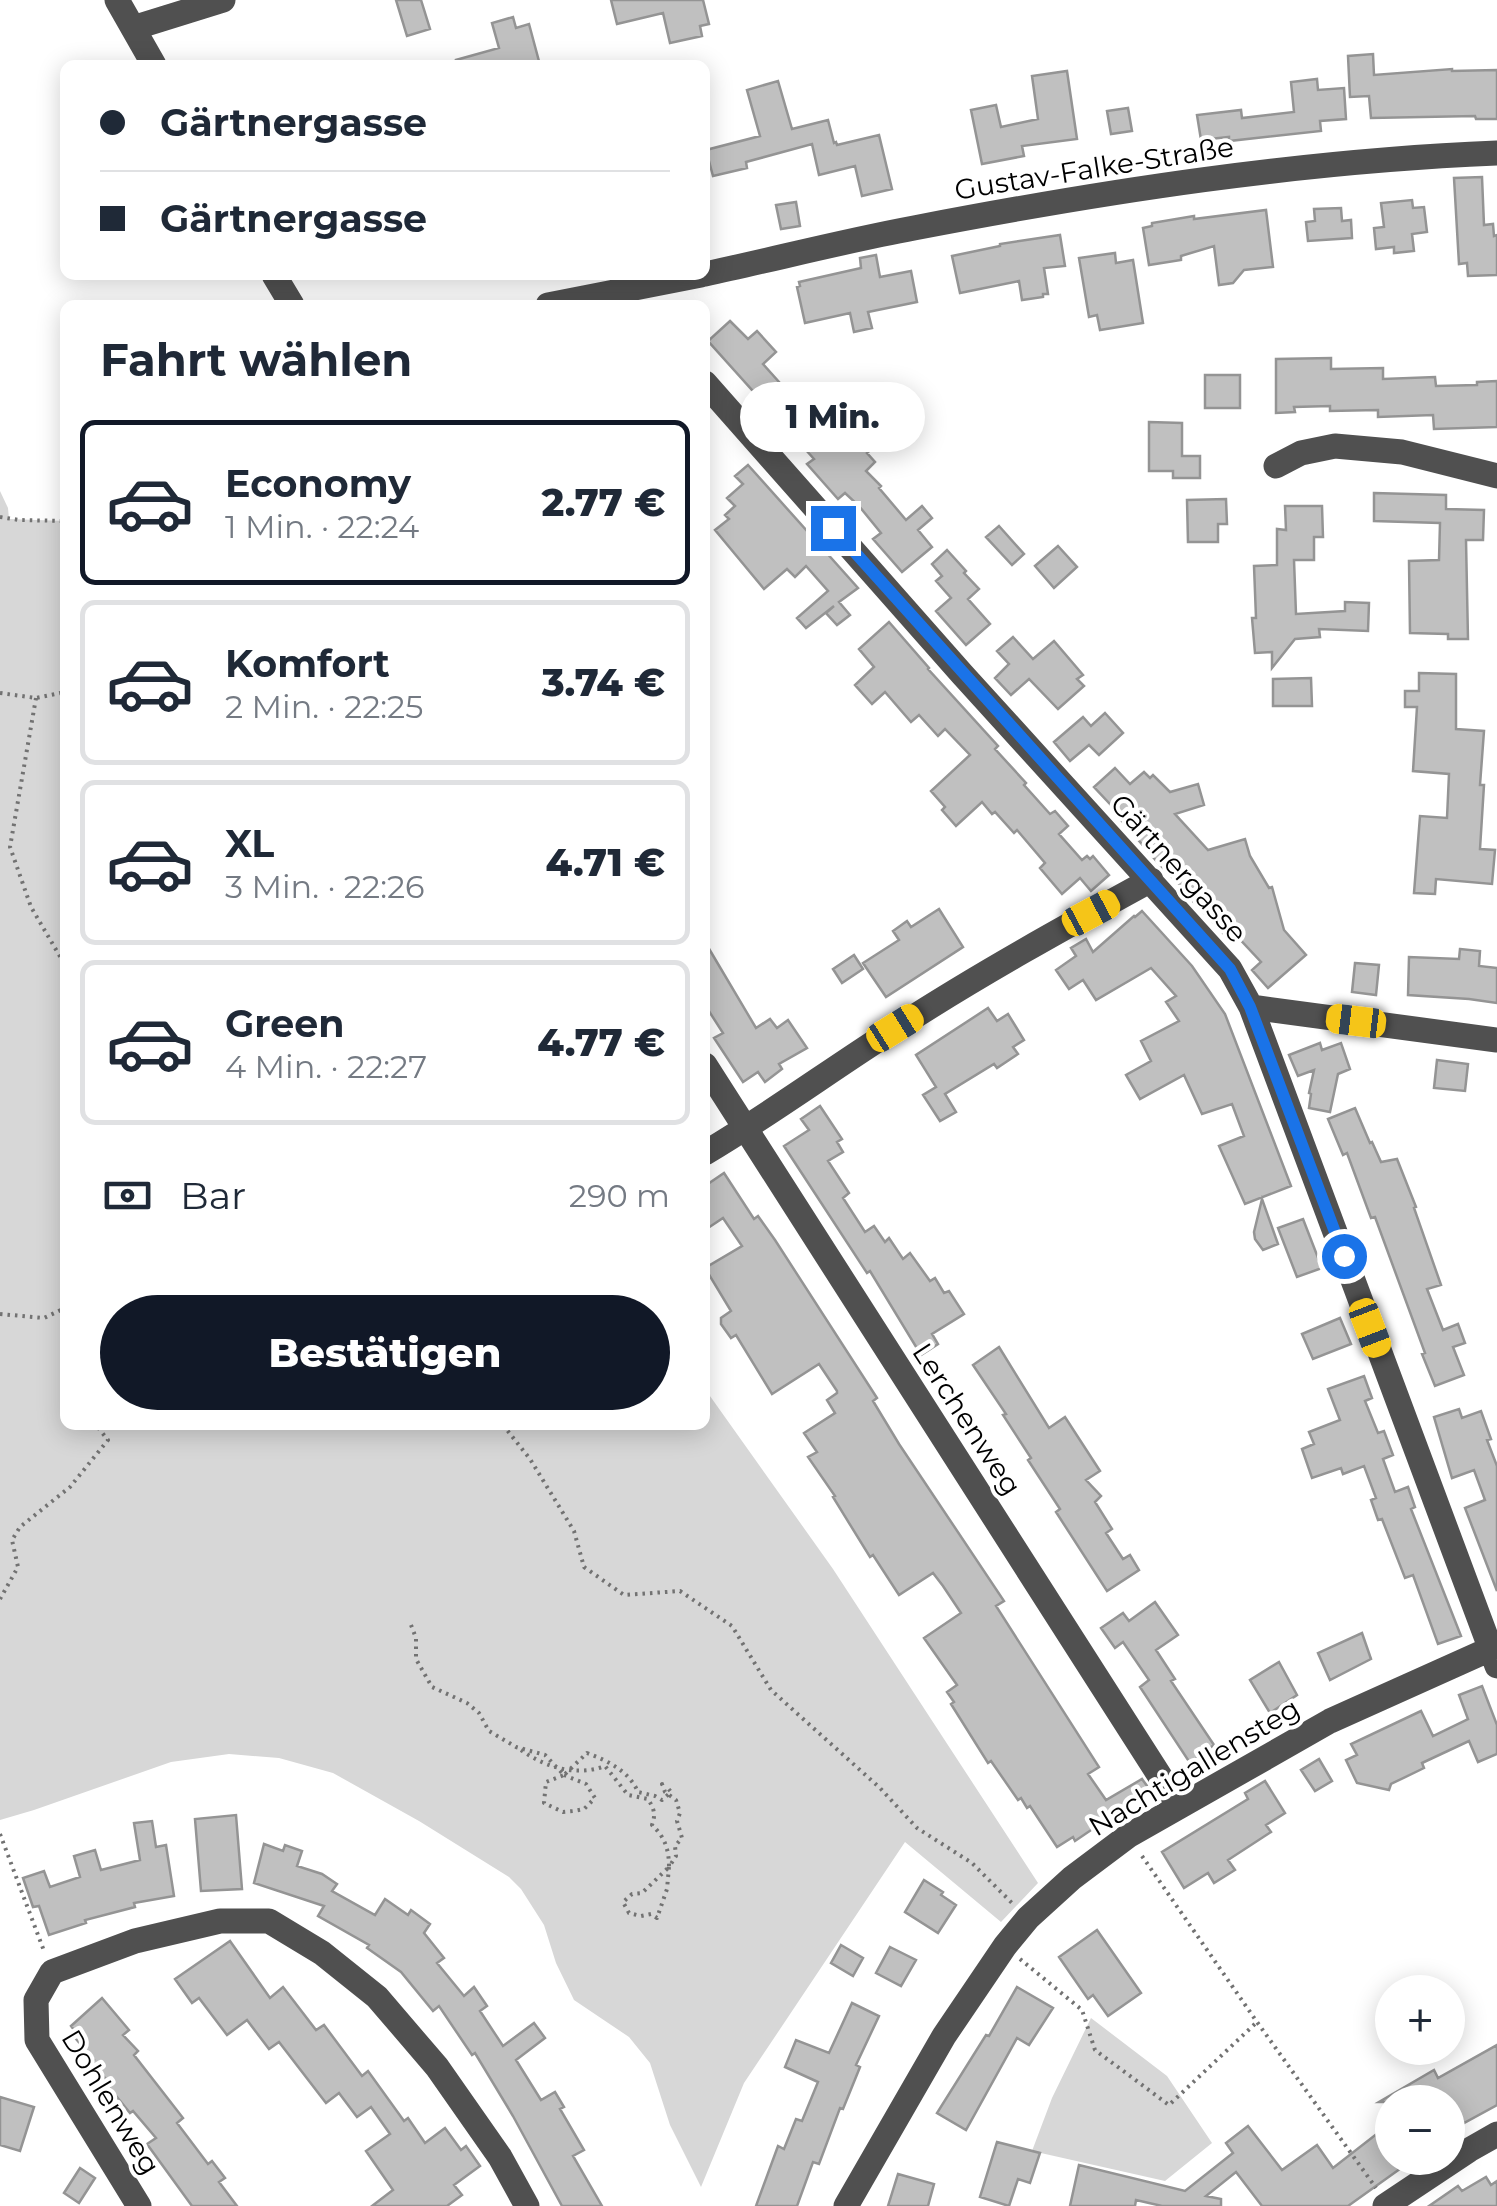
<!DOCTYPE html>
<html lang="de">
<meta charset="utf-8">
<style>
body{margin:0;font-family:Montserrat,sans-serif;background:#f6f6f7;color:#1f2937;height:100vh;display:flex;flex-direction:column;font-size:38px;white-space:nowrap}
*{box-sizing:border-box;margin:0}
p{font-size:32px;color:#747a83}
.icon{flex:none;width:55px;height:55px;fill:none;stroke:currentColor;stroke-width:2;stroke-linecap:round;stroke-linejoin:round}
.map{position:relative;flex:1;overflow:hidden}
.drawer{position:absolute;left:60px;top:300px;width:650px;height:1130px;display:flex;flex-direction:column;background:#fff;border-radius:15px;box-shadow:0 5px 25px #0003}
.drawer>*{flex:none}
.guide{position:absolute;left:60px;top:60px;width:650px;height:220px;border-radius:15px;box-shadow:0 5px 25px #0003;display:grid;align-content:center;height:220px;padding:0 40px;background:#fff}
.controls{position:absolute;left:1375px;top:1975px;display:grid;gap:20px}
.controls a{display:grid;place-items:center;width:90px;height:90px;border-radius:50%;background:#fff;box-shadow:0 5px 25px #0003;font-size:50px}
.end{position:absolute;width:45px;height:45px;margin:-22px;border:12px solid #1a73e8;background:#fff;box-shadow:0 0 0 5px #fff}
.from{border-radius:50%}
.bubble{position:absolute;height:70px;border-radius:35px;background:#fff;box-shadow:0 5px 25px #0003;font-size:32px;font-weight:800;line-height:70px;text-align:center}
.car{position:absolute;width:30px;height:60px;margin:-30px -15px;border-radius:12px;box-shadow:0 0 8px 2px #0007;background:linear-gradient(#f5c518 24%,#345 0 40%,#f5c518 0 76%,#345 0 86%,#f5c518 0)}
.guide b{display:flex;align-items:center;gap:35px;height:95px;font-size:38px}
.guide b+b{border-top:2px solid #e0e1e3}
.guide i{width:25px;height:25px;background:#1f2937}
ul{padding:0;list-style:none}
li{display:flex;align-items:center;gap:30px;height:165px;margin:0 20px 15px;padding:0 20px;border:5px solid #e0e1e3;border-radius:15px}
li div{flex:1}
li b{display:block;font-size:38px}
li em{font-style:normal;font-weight:800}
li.selected{border-color:#111827}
li>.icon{width:90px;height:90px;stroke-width:1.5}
h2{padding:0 40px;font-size:45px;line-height:120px}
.pay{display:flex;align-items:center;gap:25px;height:110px;padding:0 40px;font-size:38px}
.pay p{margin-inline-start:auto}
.action{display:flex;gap:20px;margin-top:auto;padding:20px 40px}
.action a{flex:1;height:115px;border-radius:60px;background:#111827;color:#fff;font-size:40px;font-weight:800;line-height:115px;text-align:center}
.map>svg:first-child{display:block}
</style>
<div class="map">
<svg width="1497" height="2206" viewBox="0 0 1497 2206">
<rect width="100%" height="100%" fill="#fff"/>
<!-- green -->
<path fill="#d7d7d7" d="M0,491L8,508L9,519L65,521V1425H705V1389L833,1569L1038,1883L1001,1922L905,1842L744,2083L701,2187L670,2125L650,2063L629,2037L574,2000L556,1963L544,1925L521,1889L509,1877L419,1821L333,1773L279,1758L229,1754L171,1762L34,1810L0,1820Z
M1091,2018L1167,2076L1212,2143L1165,2181L1032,2151L1052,2098Z"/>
<!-- building -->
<path fill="#c0c0c0" stroke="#949494" stroke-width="2.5" d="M396,0H421L430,29L407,36Z
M611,0H703L709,24L700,26L702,36L670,43L663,13L617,24Z
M513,17L516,28L529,24L540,65H457L456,60L499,48L492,23Z
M1373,54L1374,75L1452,69V71L1497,70V119H1476L1475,116L1371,118L1369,96L1350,97L1348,56Z
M1067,71L1077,139L1022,146L1024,156L982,164L971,110L996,105L1001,127L1038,119L1032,76Z
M1317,79L1318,90L1344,88L1346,119L1320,121L1321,131L1229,141V137L1201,140L1197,115L1241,110L1242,118L1294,112L1291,82Z
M778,81L792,129L828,120L834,143L836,142L837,145L879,135L892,189L862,196L855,166L819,175L812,144L746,162L747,168L713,176L706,150L760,136L747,90Z
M1128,108L1132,131L1111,134L1107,111Z
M1482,177L1484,225L1493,224L1494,236L1497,235V275L1468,276L1467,263L1459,264L1454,178Z
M1412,200L1413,208L1424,207L1427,232L1412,234L1414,251L1394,253V247L1376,249L1374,228L1384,227L1381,203Z
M796,202L800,226L781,229L776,205Z
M1341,208L1342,221L1351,220L1352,238L1308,241L1306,222L1315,221L1314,209Z
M1266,210L1273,267L1244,270L1233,283L1219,285L1214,246L1181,256V260L1149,265L1143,228L1152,226V223L1194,216V219Z
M1060,235L1065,266L1044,268L1048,294H1043V297L1022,300L1019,281L960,293L952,256L1000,246V244Z
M1115,253L1116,263L1133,260L1143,323L1100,330L1097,315L1089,317L1079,258Z
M876,255L880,277L911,271L917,302L868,312L872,328L854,332L850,313L805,323L797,287L800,286L799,282L861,268L860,258Z
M730,321L748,339L757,331L776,352L763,364L805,411L813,404L818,411L821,409L850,443L868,428L880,441L867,453L875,462L866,471L881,486L879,488L906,520L922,506L932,518L918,530L932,547L902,572L873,539L881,533L859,506L845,493L838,499L807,464L814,459L708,341Z
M1331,358V369L1383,368V379L1435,377L1436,386L1477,385V382L1497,381V427L1434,429L1433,415L1378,417V410L1330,411V406L1294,407L1295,412L1276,413V359Z
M1205,375H1240V408H1205Z
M1149,422L1182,423V456H1200V478H1173V471H1149Z
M748,465L858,588L839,602L850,615L837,625L826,613L834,606L806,628L797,618L828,591L806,566L795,577L787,569L764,589L715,530L729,519L725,515L735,506L727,498L743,484L735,476Z
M1374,493L1446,495V509L1484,510L1483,540H1466L1468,639H1448V634L1410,633L1409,561L1439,560L1440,523L1374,521Z
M1226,499L1227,524H1218V542H1188L1187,500Z
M1285,506H1322L1323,537H1314V560H1294L1296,614L1345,611V602L1369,603L1368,631L1319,629L1320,637L1295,639L1272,668V652L1255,653L1252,618H1256L1254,566L1277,565V529L1286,530Z
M999,526L1024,554L1012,565L986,537Z
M1058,546L1077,567L1054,588L1035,566Z
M947,550L966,571L964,573L979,589L968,599L990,624L966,645L936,611L951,598L936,581L942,576L932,564Z
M889,622L929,668L928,669L998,746L995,749L1026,783L1024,785L1050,814L1055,811L1068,826L1059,834L1082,860L1087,856L1090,859L1093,856L1109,875L1091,891L1080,878L1062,894L1040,868L1045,863L1017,830L1014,833L995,812L992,814L982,802L956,826L942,810L945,807L931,791L970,755L945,729L938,736L919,715L911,722L885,692L872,704L855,685L874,667L859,649Z
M1013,637L1033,659L1054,641L1083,675L1077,679L1084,686L1058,709L1029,679L1011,695L995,678L1009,664L997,651Z
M1419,673L1456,674V729L1484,731L1480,785H1484L1480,849L1495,850L1492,884L1436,879L1435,894L1414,893L1420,816L1447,818L1449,774L1413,771L1417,707H1405V691H1419Z
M1311,678L1312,706H1273V679Z
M1105,713L1123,733L1099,755L1089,745L1070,761L1054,742L1083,717L1091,726Z
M1115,768L1130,784L1144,772L1150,778L1153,775L1170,792L1198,784L1204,805L1175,814L1208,850L1245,839L1250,856L1269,888L1272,887L1284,930L1306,955L1268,988L1252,970L1261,962L1232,931L1226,936L1187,895L1189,894L1158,863L1122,821L1124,819L1094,787Z
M939,909L963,947L886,997L863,963L899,940L893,931L907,921L911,927Z
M1142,911L1192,966L1225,1014L1291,1186L1245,1204L1219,1146L1244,1136L1232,1104L1202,1114L1184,1075L1140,1099L1126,1075L1151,1061L1141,1041L1179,1021L1166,1002L1176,996L1151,968L1096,1000L1083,980L1069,989L1056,970L1076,956L1071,948L1086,939L1093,952L1134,916L1135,917Z
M705,942L756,1028L770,1019L777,1028L788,1020L807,1048L779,1064L782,1069L765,1082L758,1072L743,1082L714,1038L723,1033L705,1005Z
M1460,949L1480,951L1479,966L1497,968V1003L1469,999L1408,995L1409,957L1459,959Z
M854,955L863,969L842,983L833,969Z
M1355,963L1379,965L1376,995L1352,992Z
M988,1008L997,1021L1008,1014L1024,1040L1013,1047L1018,1054L997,1068L994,1064L945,1094L956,1112L940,1121L923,1095L936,1087L916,1055Z
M1320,1043L1322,1050L1341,1043L1350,1069L1338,1074L1330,1112L1309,1108L1311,1094L1309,1093L1314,1070L1298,1076L1289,1055Z
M1437,1060L1468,1064L1465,1091L1434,1088Z
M820,1106L842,1139L837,1142L843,1152L828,1161L849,1193L843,1198L865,1232L874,1226L885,1242L889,1238L903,1259L910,1253L930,1281L935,1278L944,1293L949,1291L964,1314L932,1334L938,1344L921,1355L870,1271L867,1273L784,1146L809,1130L801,1119Z
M1355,1108L1370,1143L1372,1142L1381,1162L1397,1159L1416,1207L1414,1208L1441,1285L1427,1289L1443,1330L1458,1324L1465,1343L1453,1347L1464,1375L1435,1386L1422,1354L1425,1353L1375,1217L1371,1218L1347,1153L1343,1155L1328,1119Z
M724,1173L754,1219L758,1216L775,1240L877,1398L873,1401L899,1444L1004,1601L996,1606L1099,1767L1088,1774L1106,1800L1142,1779L1150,1790L1075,1841L1073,1837L1057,1847L1030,1806L1027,1808L1021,1798L1018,1800L991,1761L988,1763L951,1704L954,1702L947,1692L957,1685L924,1638L961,1613L943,1586L933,1573L899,1595L873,1555L870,1557L833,1497L835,1496L808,1457L817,1452L804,1433L835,1413L827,1400L837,1393V1391L819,1364L772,1394L736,1335L731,1338L721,1324V1318L731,1311L705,1268L742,1246L723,1218L705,1230V1186Z
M1262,1199L1278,1244L1263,1250L1255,1239L1254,1232Z
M1303,1219L1322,1268L1297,1277L1278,1228Z
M1340,1318L1351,1344L1313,1359L1302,1334Z
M999,1347L1049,1428L1065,1417L1100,1471L1086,1480L1101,1496L1095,1502L1112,1529L1106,1533L1123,1559L1130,1555L1139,1570L1107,1591L1056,1512L1060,1509L1028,1460L1031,1458L1003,1415L1006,1414L973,1365Z
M1364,1376L1372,1398L1365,1401L1378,1433L1384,1431L1393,1455L1383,1459L1395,1492L1408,1487L1415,1507L1411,1509L1461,1636L1438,1644L1413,1575L1405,1578L1382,1519L1378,1520L1371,1500L1376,1498L1364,1466L1343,1474L1341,1468L1312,1478L1302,1449L1314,1444L1309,1432L1340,1420L1328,1389Z
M1459,1409L1462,1418L1481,1411L1491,1439L1487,1440L1497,1466V1591L1465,1508L1485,1500L1474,1470L1452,1478L1434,1417Z
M1155,1602L1178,1635L1156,1650L1175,1679L1171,1681L1214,1745L1190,1763L1140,1687L1149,1680L1123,1642L1115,1648L1101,1628L1123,1613L1129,1621Z
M1362,1633L1371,1659L1330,1680L1318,1653Z
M1279,1662L1297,1695L1270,1713L1250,1680Z
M1482,1686L1497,1725V1754L1478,1762L1469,1741L1422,1763L1424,1768L1391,1784L1389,1790L1357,1783L1346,1760L1357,1755L1351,1744L1421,1711L1433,1736L1468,1719L1459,1695Z
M1319,1759L1332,1781L1315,1791L1301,1770Z
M1265,1781L1285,1813L1266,1825L1271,1832L1228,1860L1235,1870L1214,1883L1208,1873L1184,1888L1162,1852L1248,1799L1245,1793Z
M236,1815L242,1889L201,1891L195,1819Z
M152,1821L156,1847L166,1845L174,1896L134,1903L135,1907L85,1920L86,1923L49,1935L39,1906L33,1907L23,1878L44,1871L50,1887L80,1877L74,1856L95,1850L101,1870L140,1860L134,1823Z
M264,1844L283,1851L285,1845L302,1851L297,1866L322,1874L337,1884L332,1891L375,1915L385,1899L408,1915L411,1910L430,1924L424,1933L444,1958L437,1963L464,1996L474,1987L487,2006L480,2011L503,2046L534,2023L545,2038L516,2060L541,2100L555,2092L564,2107L560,2109L584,2150L573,2156L602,2206H562L513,2116L475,2053L472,2055L439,2006L433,2011L401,1972L367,1948L369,1945L318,1916L324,1906L254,1883Z
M924,1880L943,1892L941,1895L956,1905L938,1933L905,1912Z
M1097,1930L1141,1993L1108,2016L1093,1995L1088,1999L1059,1957Z
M230,1941L270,1998L283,1987L316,2030L324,2025L362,2076L368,2071L404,2121L408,2118L425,2143L445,2128L461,2150L466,2146L480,2166L454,2185L462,2195L447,2206H372L393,2190L366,2151L390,2134L371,2107L357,2117L339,2093L326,2103L279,2042L269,2049L247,2020L227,2035L199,1998L192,2003L175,1979Z
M841,1945L863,1958L853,1976L831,1963Z
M890,1947L916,1960L901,1986L876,1973Z
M1017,1987L1053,2008L1029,2045L1017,2038L966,2130L937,2113L986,2035L989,2036Z
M102,1998L129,2030L123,2035L138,2051L134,2055L183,2118L177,2123L208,2164L212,2161L225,2178L219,2182L237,2206H192L147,2144L156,2138L133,2111L130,2113L104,2081L106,2079L91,2063L94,2060L71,2033L74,2030L71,2026Z
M852,2003L879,2016L856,2065L860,2067L843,2109L840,2108L819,2164L813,2162L797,2206H756L778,2146L784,2149L796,2119L802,2121L818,2082L785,2067L796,2040L829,2053Z
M1497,2045V2105L1464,2123L1452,2102H1379L1434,2070L1438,2078Z
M0,2097L34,2107L20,2151L0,2145Z
M1392,2122V2158H1398L1404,2166L1348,2206H1262L1236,2172L1206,2196L1221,2199V2206H1162L1136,2200L1135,2206H1070L1079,2165L1185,2191L1233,2153L1226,2143L1248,2126L1282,2170L1317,2145L1333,2168Z
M997,2142L1040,2153L1030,2183L1018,2179L1009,2206L980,2197Z
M80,2168L95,2178L79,2203L64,2193Z
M898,2174L934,2184L928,2206H888Z
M1486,2177L1491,2185L1497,2181V2206H1429L1458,2186L1462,2191Z"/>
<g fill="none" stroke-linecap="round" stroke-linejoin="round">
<!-- path -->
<path stroke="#727272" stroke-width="4" stroke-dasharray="2.5 5" stroke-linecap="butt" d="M0,517L19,520L65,521
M0,693L36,698L65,692
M36,698L10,847L31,907L65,965
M0,1314L44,1318L65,1308
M503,1425L530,1459L574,1531L584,1567L624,1595L680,1591L732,1626L771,1690L880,1788L917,1828L972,1863L1013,1904
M0,1599L18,1567L12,1540L20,1527L70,1487L108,1440L96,1425
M411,1625L416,1638V1659L432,1687L467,1703L479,1713L489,1731L516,1747L545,1755L564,1775L587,1753C608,1761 629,1771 638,1792L655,1796L662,1800L671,1792L667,1787
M521,1750C545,1767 576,1777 605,1766L628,1795L648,1799C654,1809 656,1814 652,1825C665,1837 669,1850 669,1867L676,1856L675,1846L682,1838L677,1821L680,1813L676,1800L665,1792L662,1784L667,1787
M564,1775L586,1784L595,1798L584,1809L574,1811L563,1812L544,1803L546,1782Z
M0,1834L44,1951
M1142,1856L1257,2022L1376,2188
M669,1867L667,1889L657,1918L651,1914L641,1916L629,1913L623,1902L632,1894L642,1893Z
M1020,1959L1082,2010L1095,2050L1169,2105L1257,2022"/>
<!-- minor -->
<path stroke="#505050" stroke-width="25" d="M117,0L154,65
M133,28L223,0
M705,274C775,259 844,241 914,228C1106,191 1301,161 1497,153
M274,275L292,305
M548,305L701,275
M705,383L962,674L1230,969L1251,1007L1497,1666
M1276,466L1301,453L1335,446L1402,452L1497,476
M1251,1007L1497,1040
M705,1065L1179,1806
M705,1153C771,1114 833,1068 898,1027C980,974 1065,927 1151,880
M139,2206L37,2040L36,2000L52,1972L135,1941L220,1921H269L322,1953L377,1997L437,2067L500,2157L527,2206
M846,2206L944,2036L1005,1946L1028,1918L1072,1878L1128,1836L1330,1721L1497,1646
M1385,2206L1469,2150L1497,2134"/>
</g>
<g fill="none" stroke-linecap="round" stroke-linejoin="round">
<!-- route -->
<path stroke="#1a73e8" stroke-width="12" d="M833,528L1230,969L1250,1007L1344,1256"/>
</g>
<g text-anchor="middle" stroke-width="8" stroke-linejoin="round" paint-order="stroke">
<!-- street labels -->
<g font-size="28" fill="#000" stroke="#fff">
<text transform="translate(1094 168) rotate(-9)" y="10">Gustav-Falke-Straße</text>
<text transform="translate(1179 868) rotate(48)" y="10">Gärtnergasse</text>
<text transform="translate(967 1419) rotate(57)" y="10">Lerchenweg</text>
<text transform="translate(1194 1767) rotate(-31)" y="10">Nachtigallensteg</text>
<text transform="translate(111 2102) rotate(59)" y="10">Dohlenweg</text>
</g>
</g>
</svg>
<div class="controls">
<a>+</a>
<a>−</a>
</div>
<i class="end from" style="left:1344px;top:1256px"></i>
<i class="end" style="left:833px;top:528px"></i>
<div class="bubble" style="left:740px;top:382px;width:185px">1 Min.</div>
<i class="car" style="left:1091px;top:913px;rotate:62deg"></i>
<i class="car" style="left:1356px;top:1021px;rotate:277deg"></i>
<i class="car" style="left:895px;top:1028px;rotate:58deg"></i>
<i class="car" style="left:1370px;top:1328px;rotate:159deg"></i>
<div class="guide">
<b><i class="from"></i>Gärtnergasse</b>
<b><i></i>Gärtnergasse</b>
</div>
<section class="drawer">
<h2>Fahrt wählen</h2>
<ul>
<li class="selected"><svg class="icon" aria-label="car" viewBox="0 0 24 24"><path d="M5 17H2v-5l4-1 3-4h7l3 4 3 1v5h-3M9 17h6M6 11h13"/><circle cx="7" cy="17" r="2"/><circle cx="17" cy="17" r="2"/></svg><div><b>Economy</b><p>1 Min. · 22:24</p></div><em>2.77 €</em></li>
<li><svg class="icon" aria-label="car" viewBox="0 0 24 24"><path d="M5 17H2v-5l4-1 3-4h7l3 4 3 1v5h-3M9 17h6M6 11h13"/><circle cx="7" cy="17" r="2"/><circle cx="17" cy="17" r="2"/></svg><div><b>Komfort</b><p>2 Min. · 22:25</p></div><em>3.74 €</em></li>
<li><svg class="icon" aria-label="car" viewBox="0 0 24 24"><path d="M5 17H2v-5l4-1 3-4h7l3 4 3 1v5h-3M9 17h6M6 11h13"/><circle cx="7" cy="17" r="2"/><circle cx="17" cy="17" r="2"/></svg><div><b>XL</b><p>3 Min. · 22:26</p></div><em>4.71 €</em></li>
<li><svg class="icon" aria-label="car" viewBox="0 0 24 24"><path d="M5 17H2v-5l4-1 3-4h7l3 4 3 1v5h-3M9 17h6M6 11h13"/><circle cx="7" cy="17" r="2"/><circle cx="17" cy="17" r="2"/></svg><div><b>Green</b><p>4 Min. · 22:27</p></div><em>4.77 €</em></li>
</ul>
<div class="pay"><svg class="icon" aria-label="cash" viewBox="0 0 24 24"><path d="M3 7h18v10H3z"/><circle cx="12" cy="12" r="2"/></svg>Bar<p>290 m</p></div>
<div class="action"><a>Bestätigen</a></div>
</section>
</div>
